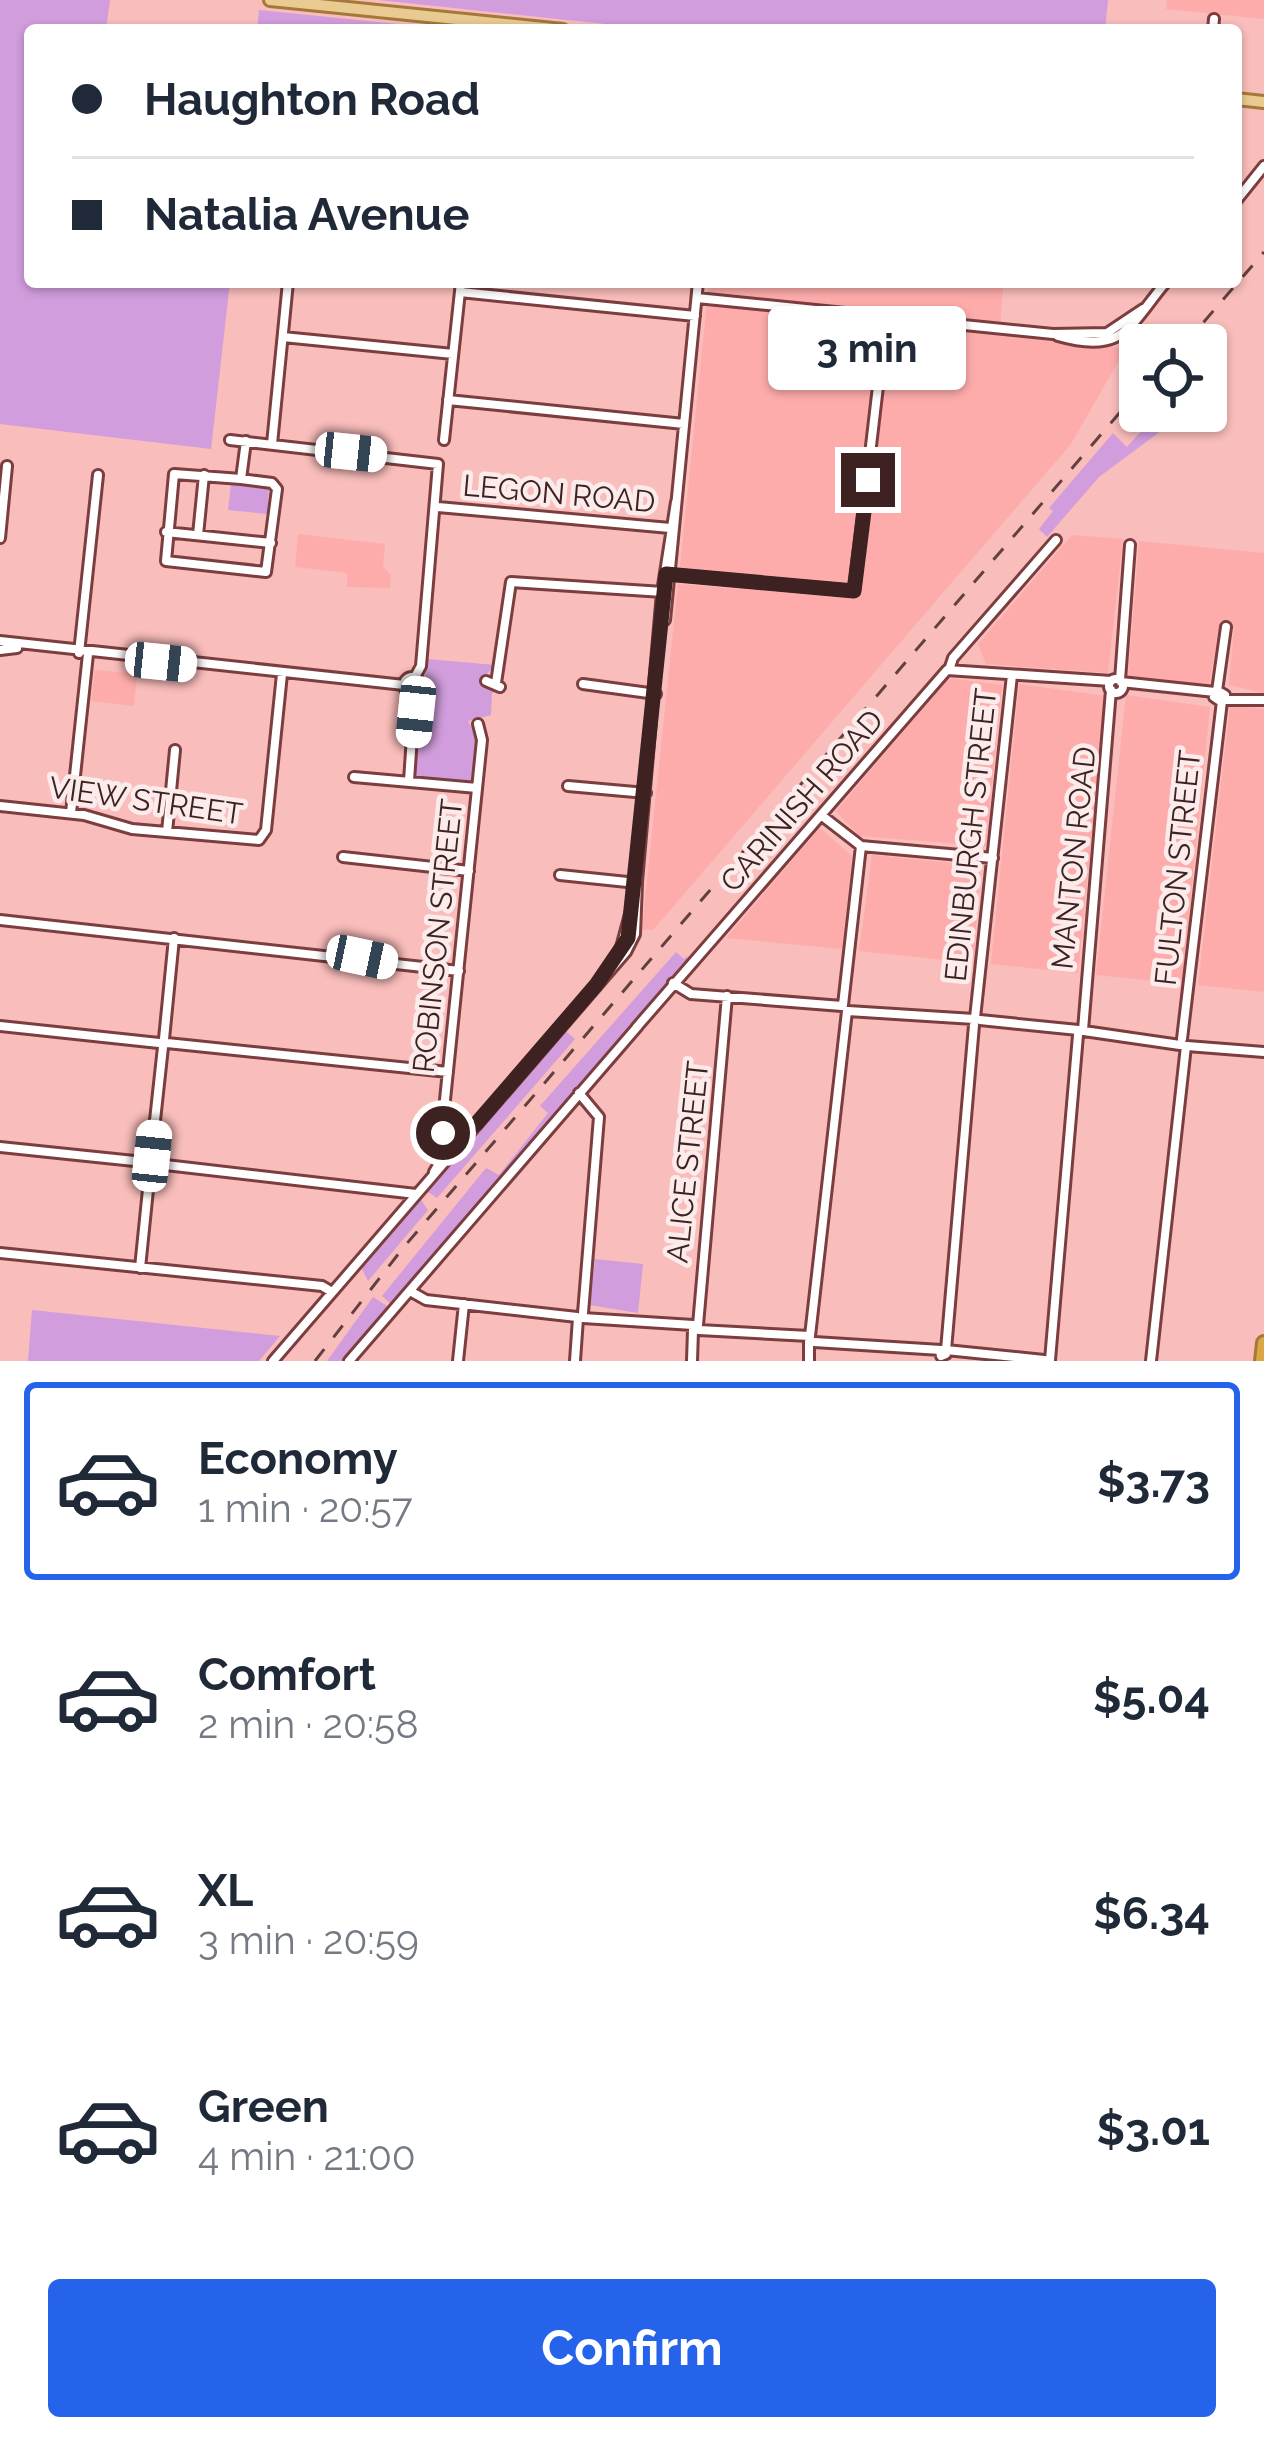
<!DOCTYPE html>
<meta charset="utf-8">
<style>
body{margin:0;font-family:Raleway,sans-serif;background:#f2f2f3;color:#1f2937;height:100vh;display:flex;flex-direction:column;font-size:45px;white-space:nowrap}
*{box-sizing:border-box;margin:0}
p{font-size:39px;color:#747a83}
.icon{flex:none;width:66px;height:66px;fill:none;stroke:currentColor;stroke-width:2;stroke-linecap:round;stroke-linejoin:round}
.map{position:relative;height:1361px;overflow:hidden}
.side{display:flex;flex-direction:column;background:#fff;flex:1}
.side>*{flex:none}
.top-card{position:absolute;left:24px;top:24px;width:1218px;height:264px;border-radius:12px;box-shadow:0 3px 9px #0004;display:grid;align-content:center;height:264px;padding:0 48px;background:#fff}
.buttons{position:absolute;left:1119px;top:324px;display:grid;gap:24px}
.buttons a{display:grid;place-items:center;width:108px;height:108px;border-radius:12px;background:#fff;box-shadow:0 3px 9px #0004;font-size:60px}
.end{position:absolute;width:54px;height:54px;margin:-27px;border:15px solid #3e2222;background:#fff;box-shadow:0 0 0 6px #fff}
.from{border-radius:50%}
.bubble{position:absolute;height:84px;border-radius:12px;background:#fff;box-shadow:0 3px 9px #0004;font-size:39px;font-weight:700;line-height:84px;text-align:center}
.car{position:absolute;width:36px;height:72px;margin:-36px -18px;border-radius:15px;box-shadow:0 0 9px 3px #0007;background:linear-gradient(#fff 24%,#345 0 40%,#fff 0 76%,#345 0 86%,#fff 0)}
.top-card b{display:flex;align-items:center;gap:42px;height:114px;font-size:45px}
.top-card b+b{border-top:3px solid #e0e1e3}
.top-card i{width:30px;height:30px;background:#1f2937}
ul{padding:21px 0 0;list-style:none}
li{display:flex;align-items:center;gap:36px;height:198px;margin:0 24px 18px;padding:0 24px;border:6px solid transparent;border-radius:12px}
li div{flex:1}
li b{display:block;font-size:45px}
li em{font-style:normal;font-weight:700}
li.selected{border-color:#2563eb}
li>.icon{width:108px;height:108px;stroke-width:1.5}
.button{display:flex;gap:24px;margin-top:auto;padding:24px 48px}
.button a{flex:1;height:138px;border-radius:12px;background:#2563eb;color:#fff;font-size:48px;font-weight:700;line-height:138px;text-align:center}
.map>svg:first-child{display:block}
</style>
<div class="map">
<svg width="1264" height="1361" viewBox="0 0 1264 1361">
<rect width="100%" height="100%" fill="#f9bdbb"/>
<!-- built -->
<path fill="#fdacab" d="M1167,0H1264V19L1166,9Z
M709,282H1004L999,335L1126,348L1071,444L653,930L642,929L678,584L844,597L680,567Z
M298,534L385,544L383,567L391,575L390,588L347,587V573L295,567Z
M1072,535L1123,539L1108,673L986,664L978,644Z
M1139,541L1264,553V693L1229,685L1234,629L1219,627L1209,686L1128,678Z
M95,670L137,674L134,706L91,701Z
M949,678L1002,685L986,846L859,836L836,811Z
M1019,684L1106,696L1078,973L991,964Z
M1126,695L1210,707L1182,984L1096,975Z
M1230,705L1264,709V992L1198,985Z
M820,828L852,856L842,949L726,938Z
M872,855L980,866L974,963L859,951Z"/>
<!-- green -->
<path fill="#d19ddc" d="M0,0H110L106,30H30V282H230L211,449L0,424Z
M378,0H1108L1105,30H663Z
M259,10L458,30H257Z
M1159,411H1188L1099,477L1047,537L1039,529L1053,511L1049,508L1113,433L1127,447Z
M231,485L269,489L267,514L228,510Z
M427,659L495,665L483,678L484,685L499,691L492,693L491,715L468,721L478,741L470,783L415,776Z
M676,952L684,959L687,956L688,962L392,1305L382,1296L486,1168L499,1175L548,1113L540,1106Z
M563,1029L575,1039L437,1198L425,1190Z
M419,1197L428,1210L368,1281L362,1269L355,1273Z
M595,1259L643,1264L638,1313L590,1305Z
M373,1297L390,1308L344,1361H327Z
M32,1310L280,1336L259,1361H28Z"/>
<g fill="none" stroke-linecap="round" stroke-linejoin="round">
<!-- minor casing -->
<g stroke="#7b3d3e" stroke-width="14">
<path id="minor" d="M1213,30L1214,19
M1236,201L1264,166
M460,292L695,316
M697,298L1053,334L1107,333L1143,309
M1058,336C1124,355 1129,326 1166,282
M283,337L453,354
M448,400L684,424
M230,440L438,464L421,666L415,677
M444,440L461,282
M272,444L288,282
M241,479L272,483L277,489L266,572L166,561L174,474L241,479L246,441
M438,507L670,528
M166,532L271,543
M198,535L204,475
M0,538L7,466
M666,574L854,591L886,318
M665,620L698,282
M0,641L404,685
M0,650L17,648
M79,653L98,475
M949,670L953,658L1056,540
M404 685a8 8 0 1 1 16 0a8 8 0 1 1-16 0Z
M1109 686a7 7 0 1 1 14 0a7 7 0 1 1-14 0Z
M1120,680L1130,545
M486,681L500,687
M1121,682L1215,692
M496,683L511,582L663,592
M583,684L656,694
M1217,691L1226,627
M1218,691L1225,695L1220,701L1214,697Z
M1223,700H1264
M354,777L477,788
M409,781L415,692
M568,786L646,793
M0,806L84,815L132,829L259,840L266,830L282,674
M71,813L88,654
M821,815L861,846L993,858
M167,832L175,750
M343,857L469,871
M560,875L637,883
M637,882L662,592L676,502
M0,920L459,971
M620,951L633,903
M673,983L691,994L842,1006
M843,1005L861,846
M848,1011L974,1019
M975,1018L1012,675
M980,1020L1078,1030
M0,1026L159,1043
M636,1028L947,670L1111,681
M1083,1030L1111,690
M1084,1031L1180,1045
M164,1039L174,938
M1182,1039L1222,701
M167,1043L448,1072
M1187,1046L1264,1052
M579,1093L599,1117L583,1313
M0,1147L144,1162
M457,1147L442,1129L482,740L478,724
M151,1157L163,1047
M157,1164L416,1194
M434,1172L452,1142L469,1129
M0,1253L322,1286L332,1292
M140,1268L150,1170
M410,1291L426,1300L577,1317
M583,1318L693,1325
M698,1325L727,996
M699,1330L809,1336
M810,1336L847,1011
M814,1342L941,1350
M945,1349L946,1354L941,1356L940,1351Z
M946,1350L974,1025
M946,1350L1044,1360
M1050,1360L1078,1035
M273,1361L626,952L635,934L637,883
M349,1361L638,1026
M458,1361L464,1304
M575,1361L578,1318
M692,1361L693,1330
M809,1361V1342
M1151,1361L1186,1046"/>
</g>
<!-- major casing -->
<g stroke="#a37839" stroke-width="16">
<path id="major" d="M270,0L563,30
M1236,99L1264,102"/>
</g>
<!-- highway casing -->
<g stroke="#a37839" stroke-width="18">
<path id="highway" d="M1262,1361L1264,1343"/>
</g>
<!-- minor -->
<use href="#minor" stroke="#fff" stroke-width="8"/>
<!-- major -->
<use href="#major" stroke="#e9ca90" stroke-width="10"/>
<!-- highway -->
<use href="#highway" stroke="#daa646" stroke-width="12"/>
<!-- rail -->
<path stroke="#62403f" stroke-width="3" stroke-dasharray="15 15" stroke-linecap="butt" d="M1184,345L1264,252
M315,1361L403,1248L1140,389"/>
</g>
<g fill="none" stroke-linecap="round" stroke-linejoin="round">
<!-- route -->
<path stroke="#3e2222" stroke-width="15" d="M443,1133L452,1142L476,1124L596,985L628,938L666,574L854,591L868,480"/>
</g>
<g text-anchor="middle" stroke-width="9" stroke-linejoin="round" paint-order="stroke">
<!-- street labels -->
<g font-size="30" fill="#3e2222" stroke="#fbebea">
<text transform="translate(559 494) rotate(5)" y="10">LEGON ROAD</text>
<text transform="translate(146 801) rotate(8)" y="10">VIEW STREET</text>
<text transform="translate(802 801) rotate(-49)" y="10">CARINISH ROAD</text>
<text transform="translate(971 835) rotate(-84)" y="10">EDINBURGH STREET</text>
<text transform="translate(1074 858) rotate(-84)" y="10">MANTON ROAD</text>
<text transform="translate(1178 868) rotate(-84)" y="10">FULTON STREET</text>
<text transform="translate(438 936) rotate(-84)" y="10">ROBINSON STREET</text>
<text transform="translate(688 1162) rotate(-84)" y="10">ALICE STREET</text>
</g>
</g>
</svg>
<div class="buttons">
<a><svg class="icon" aria-label="locate" viewBox="0 0 24 24"><circle cx="12" cy="12" r="6"/><path d="M12 2v4M12 18v4M2 12h4M18 12h4"/></svg></a>
</div>
<i class="end from" style="left:443px;top:1133px"></i>
<i class="end" style="left:868px;top:480px"></i>
<div class="bubble" style="left:768px;top:306px;width:198px">3 min</div>
<i class="car" style="left:351px;top:452px;rotate:96deg"></i>
<i class="car" style="left:161px;top:662px;rotate:96deg"></i>
<i class="car" style="left:416px;top:712px;rotate:186deg"></i>
<i class="car" style="left:362px;top:957px;rotate:102deg"></i>
<i class="car" style="left:152px;top:1156px;rotate:6deg"></i>
<div class="top-card">
<b><i class="from"></i>Haughton Road</b>
<b><i></i>Natalia Avenue</b>
</div>
</div>
<section class="side">
<ul>
<li class="selected"><svg class="icon" aria-label="car" viewBox="0 0 24 24"><path d="M5 17H2v-5l4-1 3-4h7l3 4 3 1v5h-3M9 17h6M6 11h13"/><circle cx="7" cy="17" r="2"/><circle cx="17" cy="17" r="2"/></svg><div><b>Economy</b><p>1 min · 20:57</p></div><em>$3.73</em></li>
<li><svg class="icon" aria-label="car" viewBox="0 0 24 24"><path d="M5 17H2v-5l4-1 3-4h7l3 4 3 1v5h-3M9 17h6M6 11h13"/><circle cx="7" cy="17" r="2"/><circle cx="17" cy="17" r="2"/></svg><div><b>Comfort</b><p>2 min · 20:58</p></div><em>$5.04</em></li>
<li><svg class="icon" aria-label="car" viewBox="0 0 24 24"><path d="M5 17H2v-5l4-1 3-4h7l3 4 3 1v5h-3M9 17h6M6 11h13"/><circle cx="7" cy="17" r="2"/><circle cx="17" cy="17" r="2"/></svg><div><b>XL</b><p>3 min · 20:59</p></div><em>$6.34</em></li>
<li><svg class="icon" aria-label="car" viewBox="0 0 24 24"><path d="M5 17H2v-5l4-1 3-4h7l3 4 3 1v5h-3M9 17h6M6 11h13"/><circle cx="7" cy="17" r="2"/><circle cx="17" cy="17" r="2"/></svg><div><b>Green</b><p>4 min · 21:00</p></div><em>$3.01</em></li>
</ul>
<div class="button"><a>Confirm</a></div>
</section>
